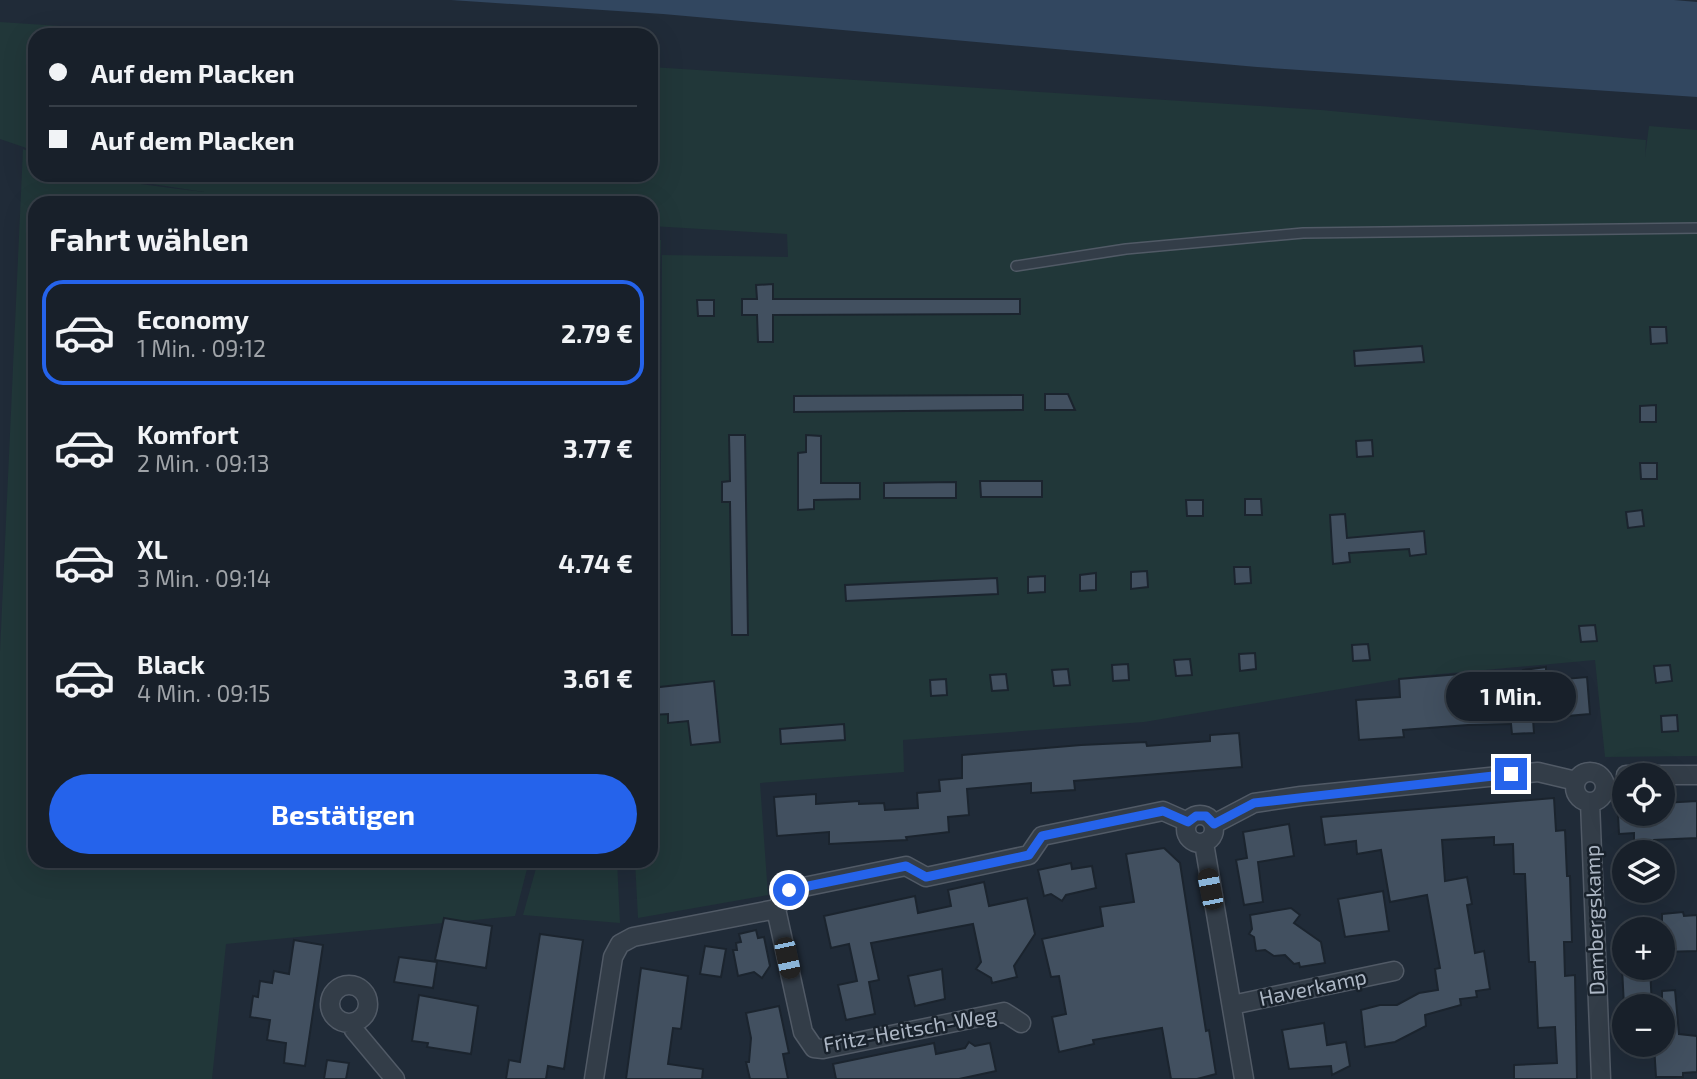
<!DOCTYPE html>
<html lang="de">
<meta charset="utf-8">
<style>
body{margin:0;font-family:"Exo 2",sans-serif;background:#212832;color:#f1f3f6;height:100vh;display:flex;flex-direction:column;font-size:26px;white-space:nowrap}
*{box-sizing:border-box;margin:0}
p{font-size:23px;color:#9fa3a8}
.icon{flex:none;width:38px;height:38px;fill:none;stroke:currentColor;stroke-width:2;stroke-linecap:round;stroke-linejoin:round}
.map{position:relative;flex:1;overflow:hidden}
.drawer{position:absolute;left:28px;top:196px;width:630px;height:672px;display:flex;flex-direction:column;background:#18202a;border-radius:21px;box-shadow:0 7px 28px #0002,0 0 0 2px #363e47}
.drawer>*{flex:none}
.guide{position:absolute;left:28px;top:28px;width:630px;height:154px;border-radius:21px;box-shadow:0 7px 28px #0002,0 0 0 2px #363e47;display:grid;align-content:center;height:154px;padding:0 21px;background:#18202a}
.buttons{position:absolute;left:1612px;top:763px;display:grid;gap:14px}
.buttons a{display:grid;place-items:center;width:63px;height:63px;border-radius:50%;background:#18202a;box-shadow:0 7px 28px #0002,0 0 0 2px #363e47;font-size:35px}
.end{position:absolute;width:32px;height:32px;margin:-16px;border:9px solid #2563eb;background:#fff;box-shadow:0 0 0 4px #fff}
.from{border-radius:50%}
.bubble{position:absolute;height:49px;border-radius:24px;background:#18202a;box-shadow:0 7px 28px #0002,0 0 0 2px #363e47;font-size:23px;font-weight:700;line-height:49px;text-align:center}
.car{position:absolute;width:21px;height:42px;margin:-21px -10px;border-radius:9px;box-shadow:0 0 5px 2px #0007;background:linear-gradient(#222 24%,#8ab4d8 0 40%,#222 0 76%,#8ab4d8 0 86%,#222 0)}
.guide b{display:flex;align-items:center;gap:24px;height:66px;font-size:26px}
.guide b+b{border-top:2px solid #363e47}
.guide i{width:18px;height:18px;background:#f1f3f6}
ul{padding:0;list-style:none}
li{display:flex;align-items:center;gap:21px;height:105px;margin:0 14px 10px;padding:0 7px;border:4px solid transparent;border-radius:21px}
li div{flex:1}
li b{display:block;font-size:26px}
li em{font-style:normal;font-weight:700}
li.selected{border-color:#2563eb}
li>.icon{width:63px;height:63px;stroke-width:1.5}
h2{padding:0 21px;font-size:32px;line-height:84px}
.cta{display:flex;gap:14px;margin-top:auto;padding:14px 21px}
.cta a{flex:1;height:80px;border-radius:42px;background:#2563eb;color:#fff;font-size:28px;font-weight:700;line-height:80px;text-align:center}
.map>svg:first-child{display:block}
</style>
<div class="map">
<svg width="1697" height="1079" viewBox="0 0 1697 1079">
<rect width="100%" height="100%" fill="#202b38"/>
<!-- green -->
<path fill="#213739" d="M0,22L197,35H35V151L0,139Z
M651,67L1321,110L1646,140L1645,157L1649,126L1697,130V756L1605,757L1595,660L1418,676L1144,722L903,740L904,772L760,783L768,895L638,918L635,861H651V655L660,650L662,255L788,257L787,234L651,226V203H35V861H529L515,916L226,944L212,1079H0V652L23,149L35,154V175C92,175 147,186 204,192L94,175H651Z
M651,239L661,240L651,576Z
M538,861H617L620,923L523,915Z"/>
<!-- water -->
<path fill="#324760" d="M451,0H1674L1697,2V97L1257,67L663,14Z"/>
<!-- building -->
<path fill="#425060" stroke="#1b242e" stroke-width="2" d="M773,284V299H1020V314L773,315V342H758L757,315H742V299H757L756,285Z
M697,300H714V316H698Z
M1650,327H1666L1667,343L1651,344Z
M1422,346L1424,362L1355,366L1354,351Z
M1045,394H1068L1075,410H1045Z
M1023,395V410L794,412V396Z
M1656,405V422H1640V406Z
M729,435H745L748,635H732L730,502H722V482L730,481Z
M806,435L821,436V483H860V499L814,500V509L798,510V453L806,452Z
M1372,440L1373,456L1357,457L1356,441Z
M1640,463H1657V479H1641Z
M980,481H1042V497H981Z
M956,482V498H884V483Z
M1245,499H1261L1262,515H1245Z
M1186,500H1203V516H1187Z
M1642,510L1644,526L1628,528L1626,512Z
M1345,514L1347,538L1424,531L1426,554L1410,556L1409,549L1349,553L1350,562L1333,564L1330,515Z
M1234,567H1250L1251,583L1235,584Z
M1147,571L1148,587L1131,589V572Z
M1096,573V590L1080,591V575Z
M1045,576V592L1028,593V577Z
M997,578L998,594L846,601L845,585Z
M1595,625L1597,641L1581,642L1579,626Z
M1368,644L1370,660L1353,661L1352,645Z
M1255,653L1256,669L1240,671L1239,654Z
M1190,659L1192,675L1176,676L1174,660Z
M1128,664L1129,680L1113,681L1112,665Z
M1670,665L1672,681L1656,683L1654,666Z
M1546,667V674L1553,673L1554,680L1587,677L1590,714L1533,719L1534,733L1512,734L1511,724L1468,725L1403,730L1404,737L1359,740L1356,700L1400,697L1399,679L1485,672L1486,685L1524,682L1523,670Z
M1068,669L1070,685L1054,686L1052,670Z
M1006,674L1008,690L992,691L990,675Z
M946,679L947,695L931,696L930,680Z
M714,681L720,742L691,745L688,721L668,723V714L651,715V688Z
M1677,715L1678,731L1662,732L1661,716Z
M844,724L845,740L781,744L780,729Z
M1239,733L1242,767L1074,781L1075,790L1031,793V783L967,789L969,815L948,817L949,832L906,837L907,840L829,844V832L777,836L774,797L816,794V804L859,801V804L884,803L885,810L918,808L917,793L940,791L939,780L962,778V755L1081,745L1146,742L1147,746L1210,741V735Z
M1554,798L1556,831L1565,830L1567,876H1570L1572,942H1564L1565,976L1575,975L1577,1079H1514V1065L1557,1063L1555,1027L1538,1028L1535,962H1529L1525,874H1514L1513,844L1494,845V837L1442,840L1445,881L1467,877L1472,904L1467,905L1475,953L1484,951L1490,989L1476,991L1477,997L1460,999L1461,1005L1425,1015L1426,1026L1395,1042L1365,1047L1361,1010L1380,1005H1397L1419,993L1438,990L1435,969L1440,968L1427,895L1390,902L1381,850L1357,854L1356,841L1325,845L1321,817Z
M1697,801V838L1654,840L1655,846L1634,847V833L1619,834L1618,814H1662V803Z
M1289,824L1294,856L1258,862L1263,902L1244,905L1236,860L1247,858L1243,832Z
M1164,848L1180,863L1206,1031L1209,1030L1216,1074L1197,1079H1171L1162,1028L1093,1040L1094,1044L1059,1052L1052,1017L1066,1014L1059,976L1051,977L1042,939L1103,926L1100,907L1134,902L1126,854Z
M1071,863L1072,869L1092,866L1096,888L1066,895L1062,901L1051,894L1044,896L1038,870Z
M984,882L989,906L1027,898L1035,934L1014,966L1017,977L992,983L991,978L976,969L981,962L973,924L871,943L879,980L869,982L875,1014L846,1020L838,985L857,981L849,944L831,948L824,916L915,896L918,913L951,906L948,890Z
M1383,891L1389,931L1345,937L1338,899Z
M1291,908L1300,915L1294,923L1321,942L1325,963L1300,967L1299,963L1294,964L1285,955L1274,956L1265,950L1256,951L1254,937L1249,934L1252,929L1250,915Z
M1683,912L1684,916L1697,915V951L1662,952V914Z
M444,918L492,926L486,968L435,960Z
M756,930L758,938L764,937L770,966L762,978L754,972L738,976L733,950H737L736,943L741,942L739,934Z
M540,934L583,940L564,1069L548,1066L546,1079H506L509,1060L520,1062Z
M294,940L323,945L305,1066L284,1063L286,1043L267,1040L270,1020L250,1017L253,996L258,997L260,981L272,983L274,971L289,974Z
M705,946L726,949L721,977L700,974Z
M399,957L437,962L433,988L394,982Z
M641,968L688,976L681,1029L673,1028L668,1064L703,1069L702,1079H626Z
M1622,968H1650L1652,1006H1624Z
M942,969L945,999L915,1006L908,976Z
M1675,990L1679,1034L1697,1036V1072L1683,1073V1077H1656L1654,1045H1662V991Z
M419,995L478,1006L471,1054L427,1047L428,1043L412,1041Z
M779,1006L789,1053L783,1054L788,1079H750L746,1062H749L751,1038L746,1013Z
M1324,1023L1327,1045L1346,1042L1350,1066L1332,1075L1331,1066L1289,1069L1282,1030Z
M969,1042L975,1046L990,1043L996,1071L959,1079H836L833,1064L934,1043L936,1054L965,1048Z
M327,1060L349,1063L346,1079H324Z"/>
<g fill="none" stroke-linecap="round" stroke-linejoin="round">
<!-- lane casing -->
<g stroke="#515a66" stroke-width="12">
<path id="lane" d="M1016,266L1126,249L1303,233L1697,228"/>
</g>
<!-- street casing -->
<g stroke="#515a66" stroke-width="21">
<path id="street" d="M1575 787a15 15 0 1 1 30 0a15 15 0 1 1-30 0Z
M1626,775H1697
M1590,802L1601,1079
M1186 829a14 14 0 1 1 28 0a14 14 0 1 1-28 0Z
M1214,824L1254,803L1301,796L1538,772L1576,781
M1204,843L1244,1079
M776,909L803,1032L814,1048L823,1049L1004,1012L1021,1023
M330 1004a19 19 0 1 1 38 0a19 19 0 1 1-38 0Z
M1232,1005L1394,971
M355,1022L354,1030L395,1079
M594,1079L613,957L620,944L633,937L776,909L789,890L906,866L926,877L1029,855L1042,836L1163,811L1188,822"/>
</g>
<!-- lane -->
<use href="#lane" stroke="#333d48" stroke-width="9"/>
<!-- street -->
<use href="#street" stroke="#333d48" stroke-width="18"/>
</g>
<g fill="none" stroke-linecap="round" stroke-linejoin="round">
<!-- route -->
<path stroke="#2563eb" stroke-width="9" d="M789,890L906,866L926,877L1029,855L1042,836L1163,811L1188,822L1196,816H1206L1214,824L1254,803L1511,774"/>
</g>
<g text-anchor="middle" stroke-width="5" stroke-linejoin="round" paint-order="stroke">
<!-- street labels -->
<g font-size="21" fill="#adb7c5" stroke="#19222c">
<text transform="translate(1595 920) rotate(-92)" y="7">Dambergskamp</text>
<text transform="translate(1313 988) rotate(-12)" y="7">Haverkamp</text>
<text transform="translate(910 1030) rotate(-10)" y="7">Fritz-Heitsch-Weg</text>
</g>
</g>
</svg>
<div class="buttons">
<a><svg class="icon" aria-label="locate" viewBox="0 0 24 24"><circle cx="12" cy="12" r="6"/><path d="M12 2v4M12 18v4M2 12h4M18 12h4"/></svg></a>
<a><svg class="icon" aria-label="layers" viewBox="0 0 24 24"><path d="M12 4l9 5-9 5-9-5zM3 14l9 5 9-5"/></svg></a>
<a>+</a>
<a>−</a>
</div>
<i class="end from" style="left:789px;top:890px"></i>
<i class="end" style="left:1511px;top:774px"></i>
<div class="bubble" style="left:1446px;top:672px;width:130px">1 Min.</div>
<i class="car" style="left:1210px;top:889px;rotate:349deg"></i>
<i class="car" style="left:787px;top:958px;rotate:168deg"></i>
<div class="guide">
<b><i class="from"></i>Auf dem Placken</b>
<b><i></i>Auf dem Placken</b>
</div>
<section class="drawer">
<h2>Fahrt wählen</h2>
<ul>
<li class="selected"><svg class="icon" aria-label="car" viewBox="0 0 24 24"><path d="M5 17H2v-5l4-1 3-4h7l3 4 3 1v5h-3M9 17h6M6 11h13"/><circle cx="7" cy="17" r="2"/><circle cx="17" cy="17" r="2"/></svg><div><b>Economy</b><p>1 Min. · 09:12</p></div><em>2.79 €</em></li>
<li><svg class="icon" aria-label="car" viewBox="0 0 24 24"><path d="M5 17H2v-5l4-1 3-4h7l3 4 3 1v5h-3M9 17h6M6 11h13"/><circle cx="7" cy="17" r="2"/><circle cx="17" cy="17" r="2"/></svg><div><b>Komfort</b><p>2 Min. · 09:13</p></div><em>3.77 €</em></li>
<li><svg class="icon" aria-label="car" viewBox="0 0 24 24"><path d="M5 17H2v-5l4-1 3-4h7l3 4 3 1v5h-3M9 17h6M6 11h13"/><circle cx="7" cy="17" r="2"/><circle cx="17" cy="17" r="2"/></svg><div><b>XL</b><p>3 Min. · 09:14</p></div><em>4.74 €</em></li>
<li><svg class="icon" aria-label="car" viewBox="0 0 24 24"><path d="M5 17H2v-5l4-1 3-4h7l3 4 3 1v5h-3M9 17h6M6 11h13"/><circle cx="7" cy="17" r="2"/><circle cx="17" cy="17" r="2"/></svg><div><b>Black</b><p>4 Min. · 09:15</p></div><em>3.61 €</em></li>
</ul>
<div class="cta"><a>Bestätigen</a></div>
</section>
</div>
